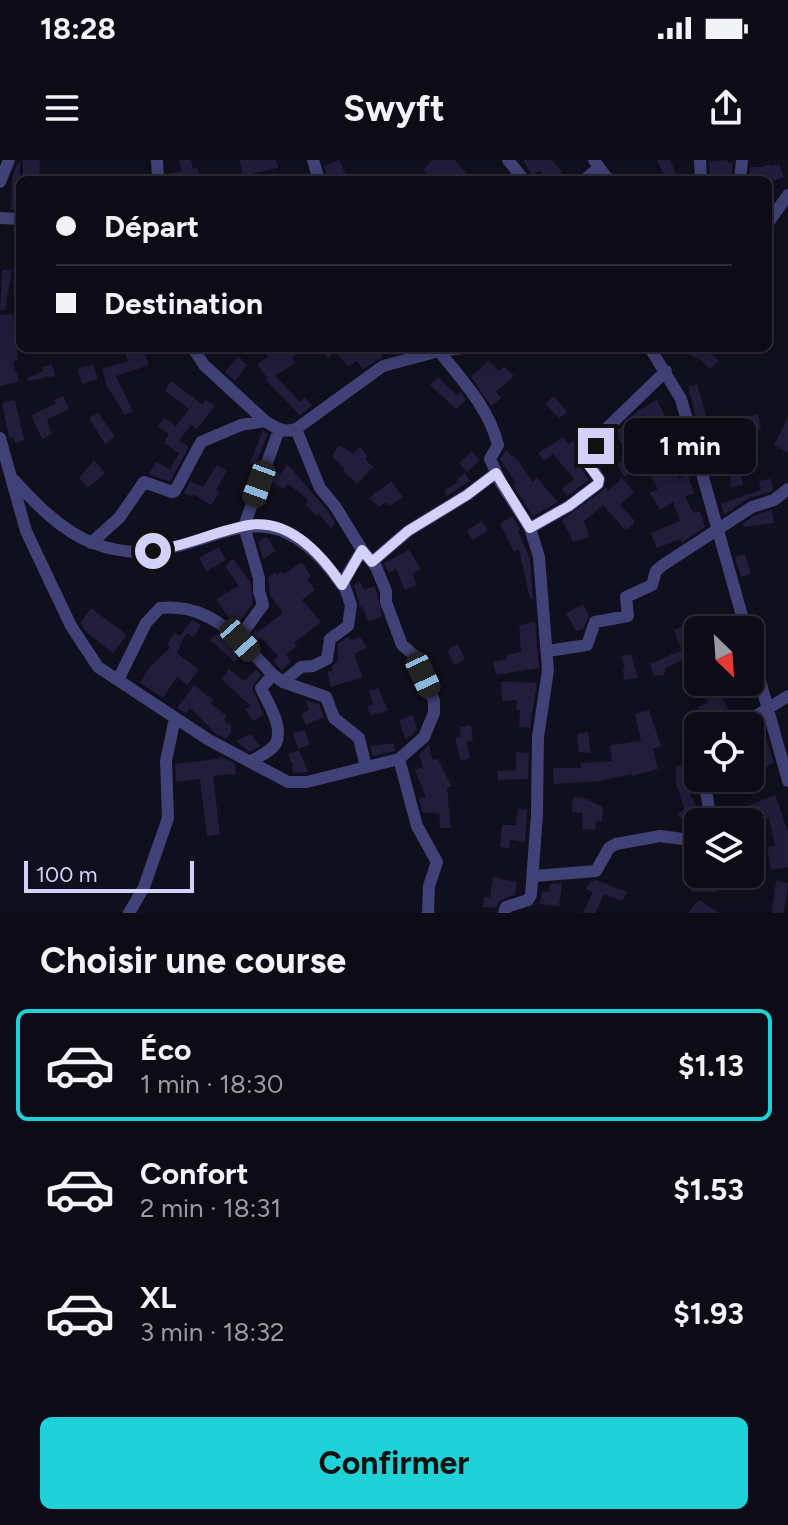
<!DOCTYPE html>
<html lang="fr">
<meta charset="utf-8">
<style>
body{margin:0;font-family:Figtree,sans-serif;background:#1a1923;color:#f1f3f6;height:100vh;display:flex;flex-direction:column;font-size:30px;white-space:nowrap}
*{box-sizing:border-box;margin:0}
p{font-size:26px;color:#9a9ba1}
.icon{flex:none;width:44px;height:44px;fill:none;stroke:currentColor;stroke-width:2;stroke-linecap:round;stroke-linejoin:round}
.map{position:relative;height:753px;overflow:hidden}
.sheet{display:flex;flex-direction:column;background:#0c0b16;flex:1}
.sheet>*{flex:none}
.guide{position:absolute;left:16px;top:16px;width:756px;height:176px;border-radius:12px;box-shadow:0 4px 20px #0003,0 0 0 2px #2c2b35;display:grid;align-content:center;height:176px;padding:0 40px;background:#0c0b16}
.needle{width:52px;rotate:155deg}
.buttons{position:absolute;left:684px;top:456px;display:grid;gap:16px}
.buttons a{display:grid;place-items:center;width:80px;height:80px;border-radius:12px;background:#0c0b16;box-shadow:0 4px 20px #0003,0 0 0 2px #2c2b35;font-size:40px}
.scale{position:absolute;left:24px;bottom:20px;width:170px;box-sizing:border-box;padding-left:8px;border:4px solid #d3d1f9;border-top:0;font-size:22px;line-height:28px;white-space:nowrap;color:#d3d1f9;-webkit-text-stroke:6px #100f1d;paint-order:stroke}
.end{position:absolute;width:36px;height:36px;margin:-18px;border:10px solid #d3d1f9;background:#111;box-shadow:0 0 0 4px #111}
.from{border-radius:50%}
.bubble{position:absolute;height:56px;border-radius:12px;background:#0c0b16;box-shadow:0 4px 20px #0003,0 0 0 2px #2c2b35;font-size:26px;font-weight:700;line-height:56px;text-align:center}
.car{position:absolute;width:24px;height:48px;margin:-24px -12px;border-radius:10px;box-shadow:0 0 6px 2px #0007;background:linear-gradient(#222 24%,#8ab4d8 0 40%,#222 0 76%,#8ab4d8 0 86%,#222 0)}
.guide b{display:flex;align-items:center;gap:28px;height:76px;font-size:30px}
.guide b+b{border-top:2px solid #2c2b35}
.guide i{width:20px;height:20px;background:#f1f3f6}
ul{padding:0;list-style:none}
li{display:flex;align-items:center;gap:24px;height:112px;margin:0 16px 12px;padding:0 24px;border:4px solid transparent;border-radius:12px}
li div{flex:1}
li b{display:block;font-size:30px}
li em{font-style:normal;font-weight:700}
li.current{border-color:#1ed2d8}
li>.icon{width:72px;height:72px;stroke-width:1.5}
h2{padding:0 40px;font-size:36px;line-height:96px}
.action{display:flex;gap:16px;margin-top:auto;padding:16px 40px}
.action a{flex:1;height:92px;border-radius:12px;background:#1ed2d8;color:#111;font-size:32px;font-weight:700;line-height:92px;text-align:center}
.status{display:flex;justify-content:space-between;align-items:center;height:56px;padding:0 40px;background:#0c0b16;direction:ltr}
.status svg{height:22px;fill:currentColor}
header{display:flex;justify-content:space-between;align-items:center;height:104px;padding:0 40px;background:#0c0b16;font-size:36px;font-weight:700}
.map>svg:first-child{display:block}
</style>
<div class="status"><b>18:28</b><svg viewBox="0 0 49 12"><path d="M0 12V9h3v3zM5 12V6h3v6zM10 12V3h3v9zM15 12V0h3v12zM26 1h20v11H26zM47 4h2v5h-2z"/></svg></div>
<header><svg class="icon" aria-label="menu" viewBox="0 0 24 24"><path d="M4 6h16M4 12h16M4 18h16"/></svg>Swyft<svg class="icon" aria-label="share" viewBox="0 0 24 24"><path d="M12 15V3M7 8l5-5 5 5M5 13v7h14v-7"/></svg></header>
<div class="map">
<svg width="788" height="753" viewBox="0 0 788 753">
<rect width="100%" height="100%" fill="#100f1d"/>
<!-- building -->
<path fill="#211d3b" d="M23,0H40L39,20H23Z
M179,0H191L193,9L198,8L200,20H167V14L181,11Z
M240,0H276L278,8L254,13L255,20H243Z
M339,0L347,17L340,20H328L324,6Z
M432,0H455L468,16L463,20H426L429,16L423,10Z
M523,0H552L562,12L551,20H547L540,11L532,15Z
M657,0H670L676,13L665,18Z
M727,0L728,3L733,2L731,20H710L709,2Z
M18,3H20V50H11L12,17Z
M771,4V6L779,4L784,17L768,23V20H749L750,7H761Z
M2,110H12L5,150H0Z
M13,154L18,200L13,202L19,222L0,226V155Z
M133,188H140L142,194L145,193L149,205L116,216L133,251L125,255L107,226L102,209L128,201L124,191Z
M261,188H303L292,198L295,203L275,216L300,242L305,238L312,245L300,255L265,219L267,218L257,204L268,197Z
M318,188H375L383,197L363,209L356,201L349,207L335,192L328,198Z
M676,188H706L719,201L710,209L700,200Z
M238,196L247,205L235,221L225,212Z
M489,200L499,211L504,206L514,216L496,232L501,238L491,246L471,217Z
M52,204L55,216L28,221L27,218L43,211L42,207Z
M93,204L98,219L82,224L77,209Z
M438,217L457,235L461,232L466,240L456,249L430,225Z
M171,221L202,244L206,240L215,246L197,269L191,265L179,281L189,286L170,322L149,314L156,302L170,309L179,293L164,283L169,274L158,267L164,258L176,266L189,249L165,231Z
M697,224L713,280L703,283L688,227Z
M63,236L69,249L48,259L47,261L52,274L42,279L31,255L56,244L54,240Z
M554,236L568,252L559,258L545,244Z
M15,240L24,281L15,283L14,277L9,278L2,243Z
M657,240L669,264L643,276L641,272L624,286L614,274L636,252Z
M98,253L115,276L105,284L89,258Z
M758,254L761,269L742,272L745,298L738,299L743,325L731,327L726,277L722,278L721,262Z
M788,257V293L774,285Z
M263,270L268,274L255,305L250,303Z
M584,271L590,279L575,298L589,320L567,336L562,329L574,319L553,294L544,301L538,293L563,277L569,284Z
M339,285L353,294L360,287L368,296L365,299L373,307L357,324L343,311L345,309L332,296Z
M672,285L678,297L668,302L678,319L688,315L694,334L685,336L693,353L700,351L705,367L681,383L680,379L657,388L651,373L680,361L673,342L660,350L650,333L658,329L642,301Z
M506,290L518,301L533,322L537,318L558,342L533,356L513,325L516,323L500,299Z
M472,291L480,300L467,312L459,303Z
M629,297L636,310L624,317L617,304Z
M94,300L105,313L88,328L79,318Z
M287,304L328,351L335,364L331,368L319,354L317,356L305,344L308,342L304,336L288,324L284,329L270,321L274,310L281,314Z
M217,305L227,311L216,330L220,332L211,345L193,334L192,337L184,333L190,321L203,327Z
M465,313L470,321L447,336L444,331L458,322L456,320Z
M622,318L634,332L620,345L634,360V364L625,370L603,345L584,361L589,377L573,382L562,360L606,328L608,331Z
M771,319L773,330L770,332L747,339L724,355L721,344L761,330L759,321Z
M391,321L403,337L389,346L386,342L379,347L369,338Z
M772,350L774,363L744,367L742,364L756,355Z
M512,356L520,369L518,371L530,399L533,439H530L519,389L514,392L500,364Z
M482,361L488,371L472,380L467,370Z
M265,377L268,378L276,391L263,399L258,382Z
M219,387L226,400L206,411L199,398Z
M409,390L421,409L412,414L417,425L405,430L396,409L389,413L384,403Z
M745,394L751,414L741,417L735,397Z
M233,399L250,421L253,443L237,465L230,460L216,439L239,426L225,406Z
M302,402L311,416L307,419L315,430L302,440L321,462L294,483L297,486L286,495L291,502L281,510L273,500L278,496L261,478L256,483L251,477L256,469L258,472L283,453L270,435L268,418L275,412L277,415L282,412L284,414Z
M360,422L364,430L374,426L377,433L382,456L369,462L362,447H360L354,425Z
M583,444L589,456L583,469L576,471L566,453Z
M91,448L127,475L113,493L87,473L80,463Z
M192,460L201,465L194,477L186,473L177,493L199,510L187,525L177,517L163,538L140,523L149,508L171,487L167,485L174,473L180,476Z
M535,461L539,508L496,515L493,502L507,499L506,495L521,492L519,466Z
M686,465L698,500V522H714L729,551L715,557L719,566H698V574L687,577L685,566H681L702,557L698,547L708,543L685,499L666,508L664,515L654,516L650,504L682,490L674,470Z
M217,473L242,495L235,502L210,480Z
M348,477L350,480L360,477L367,487L354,494L363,517L330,527L328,512L333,509L332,507L338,500V484Z
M458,484L465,499L454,505L447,490Z
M631,494L638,518L624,520L623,509L625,508L621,496Z
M229,509L244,521L256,510L261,515L252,528L264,555L253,561L245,549L250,546L222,519Z
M501,521L537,523L530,568L519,567L520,550H516L517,540L502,541Z
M194,525L213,540L210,543L227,556L224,560L231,566V572L226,579L215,573L190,548L186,554L177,548Z
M378,528L388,550L371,556L367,546L373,544L369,531Z
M309,541L319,544L324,557L306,565L301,554L309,550L306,542Z
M649,550L661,586L653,589L658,609L632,616L631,614L600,621L554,624L553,608H581L580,603L612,601L610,585L641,581L635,554Z
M413,555L417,569L411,576L405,578L399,560Z
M471,565L473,581L466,582L470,598L461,601L455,578L461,577L460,567Z
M305,570L310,585L298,589L293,573Z
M588,572L591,593L579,592L577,574Z
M251,574L260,586L250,592L236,581Z
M767,582L774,603L763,608L753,589Z
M394,583L395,591L373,596L370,586Z
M429,585L433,600L438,599L452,627H447L451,668H440L439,654L422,652L419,637L426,638L415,610L423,607L419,594Z
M299,590L308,612L294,613L291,607L293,606L288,594Z
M516,592L529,593L528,619L498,620L497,611L516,610Z
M224,598L235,604L236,614L213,616L220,674L207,676L200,619L176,622L175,604Z
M690,605L691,627H687L699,652L691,656L696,667L691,671L681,667L685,664L678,654L684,649L676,622V606Z
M775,635L788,672V707L771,710L767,687L775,686L769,658L766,659L765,654L749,661L743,648Z
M573,638H584L603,647L602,662L596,661L595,670L582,669L583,653L572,652Z
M518,649L527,650L525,682L510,680L509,688L500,687L502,665H516Z
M493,717L517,722L515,735L500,740L496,748L483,747L484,737H490Z
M693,718H716V732H691Z
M596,720L627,732L622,741L604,734L595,753H583L593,732L586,729L590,721Z
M776,721L788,723L784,753H772Z
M562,723L559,746L540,744L542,731L549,732L550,724Z
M699,740L719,753H688Z"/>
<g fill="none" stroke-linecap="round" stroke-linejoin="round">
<!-- minor -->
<path stroke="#404176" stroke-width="12" d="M157,0L158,20
M313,0L319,20
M508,0L524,20
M594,0L606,17L612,20
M700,0L701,20
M584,20L599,8
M740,20L742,0
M0,22L9,0
M0,58L20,59
M768,63L788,35
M193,188L204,205L265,261
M436,188L439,191L463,188
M650,188L681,239L746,470
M0,278L26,371L71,466L98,507L209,580L288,622H307L399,599L417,666L437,702L429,726L428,753
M11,317C34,342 61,371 93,383C200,425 253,297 342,425
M91,383L119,358L144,322L172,332L175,331L201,282L241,265L265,261C276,268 283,273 296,269L383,206L439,191C462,220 489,248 498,285L490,299L501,323L530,368
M362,390L376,407L386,431V442L402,485L414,495L434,541V553L424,577L399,599
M372,402L408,371L467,335L496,313
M750,485L788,621
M548,491L587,485L595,462L628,456L626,437L652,425L656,411L663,405L752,347L774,340L788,329
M273,515L283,522L301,507L313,506L327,499L330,479L348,466L351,445L343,422L362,390L335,346L320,328L296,269
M118,520L146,463L160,448C193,445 215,458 239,478
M283,522L326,537L334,558L359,578L366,607
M739,566L788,536
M250,602C258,597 272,591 276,583C284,566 267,542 261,528L273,515L239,478L263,445L259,431V418L244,366L279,270
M704,618L711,662
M534,716L596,711L609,688L616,684L660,676L698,681
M129,753L144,727L168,658L166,601L175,558
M504,753L506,747L528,740L531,735L537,654L538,577L548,510L539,397L530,368L569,346L598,324L599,319L587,301L607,268L666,211"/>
</g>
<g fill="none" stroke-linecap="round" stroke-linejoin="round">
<!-- route -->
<path stroke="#d3d1f9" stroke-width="10" d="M153,391C186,386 216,371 249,365C290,358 322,395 342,425L362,390L372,402L408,371L467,335L496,313L530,368L569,346L598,324L599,319L587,303L596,286"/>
</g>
</svg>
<div class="buttons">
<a><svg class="needle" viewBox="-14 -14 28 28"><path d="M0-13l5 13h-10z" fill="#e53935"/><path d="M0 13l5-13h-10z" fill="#9a9ba1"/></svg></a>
<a><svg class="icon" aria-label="locate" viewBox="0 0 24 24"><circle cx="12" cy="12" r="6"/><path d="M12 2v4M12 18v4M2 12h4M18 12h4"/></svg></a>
<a><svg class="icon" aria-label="layers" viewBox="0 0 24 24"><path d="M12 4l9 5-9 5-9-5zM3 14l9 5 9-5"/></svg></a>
</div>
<div class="scale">100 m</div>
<i class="end from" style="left:153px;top:391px"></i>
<i class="end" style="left:596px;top:286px"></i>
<div class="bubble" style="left:624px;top:258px;width:132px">1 min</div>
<i class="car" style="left:259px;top:324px;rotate:200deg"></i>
<i class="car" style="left:240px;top:480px;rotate:138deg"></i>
<i class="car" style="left:423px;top:515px;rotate:155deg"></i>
<div class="guide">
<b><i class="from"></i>Départ</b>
<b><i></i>Destination</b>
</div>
</div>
<section class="sheet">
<h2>Choisir une course</h2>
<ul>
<li class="current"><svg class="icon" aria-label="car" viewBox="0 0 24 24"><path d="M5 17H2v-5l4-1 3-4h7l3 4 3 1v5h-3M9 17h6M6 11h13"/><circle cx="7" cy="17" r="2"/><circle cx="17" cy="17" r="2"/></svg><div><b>Éco</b><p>1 min · 18:30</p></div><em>$1.13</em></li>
<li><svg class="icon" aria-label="car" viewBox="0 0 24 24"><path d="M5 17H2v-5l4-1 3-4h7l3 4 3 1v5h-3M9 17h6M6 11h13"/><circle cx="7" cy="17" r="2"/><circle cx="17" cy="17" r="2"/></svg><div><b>Confort</b><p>2 min · 18:31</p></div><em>$1.53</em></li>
<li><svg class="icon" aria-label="car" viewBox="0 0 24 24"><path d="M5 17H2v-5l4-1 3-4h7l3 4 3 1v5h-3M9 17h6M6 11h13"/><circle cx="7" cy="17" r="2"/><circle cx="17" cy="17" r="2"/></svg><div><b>XL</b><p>3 min · 18:32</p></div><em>$1.93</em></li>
</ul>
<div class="action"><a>Confirmer</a></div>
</section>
